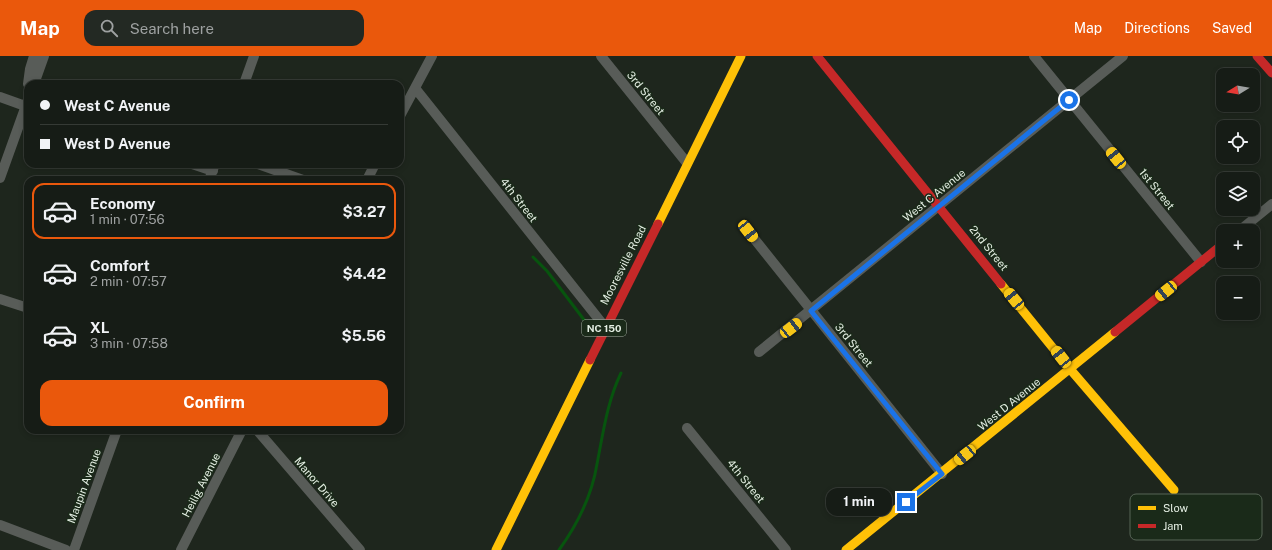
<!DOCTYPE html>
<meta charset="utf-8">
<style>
body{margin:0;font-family:"Public Sans",sans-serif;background:#232923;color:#f1f3f6;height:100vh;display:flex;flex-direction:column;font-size:15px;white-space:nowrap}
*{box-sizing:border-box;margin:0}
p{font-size:13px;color:#9ea1a1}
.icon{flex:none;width:22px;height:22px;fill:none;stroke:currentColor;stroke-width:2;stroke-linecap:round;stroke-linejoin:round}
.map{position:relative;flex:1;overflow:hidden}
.panel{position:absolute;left:24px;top:120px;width:380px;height:258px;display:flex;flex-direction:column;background:#161c16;border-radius:12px;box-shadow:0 2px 6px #0003,0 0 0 1px #353a35}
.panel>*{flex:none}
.banner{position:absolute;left:24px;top:24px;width:380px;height:88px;border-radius:12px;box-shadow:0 2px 6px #0003,0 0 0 1px #353a35;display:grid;align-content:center;height:88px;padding:0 16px;background:#161c16}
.needle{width:26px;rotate:259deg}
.fabs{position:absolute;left:1216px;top:12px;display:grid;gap:8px}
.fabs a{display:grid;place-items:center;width:44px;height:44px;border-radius:8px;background:#161c16;box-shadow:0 2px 6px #0003,0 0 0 1px #353a35;font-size:20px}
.end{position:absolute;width:18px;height:18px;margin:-9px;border:5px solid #1a73e8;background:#fff;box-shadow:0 0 0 2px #fff}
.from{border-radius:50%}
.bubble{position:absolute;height:28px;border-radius:12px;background:#161c16;box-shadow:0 2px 6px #0003,0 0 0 1px #353a35;font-size:13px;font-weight:700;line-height:28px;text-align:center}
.car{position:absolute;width:12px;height:24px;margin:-12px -6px;border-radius:5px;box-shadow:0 0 3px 1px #0007;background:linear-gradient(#f5c518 24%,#345 0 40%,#f5c518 0 76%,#345 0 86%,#f5c518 0)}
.banner b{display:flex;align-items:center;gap:14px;height:38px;font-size:15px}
.banner b+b{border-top:1px solid #353a35}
.banner i{width:10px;height:10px;background:#f1f3f6}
ul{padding:7px 0 0;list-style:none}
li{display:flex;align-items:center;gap:12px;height:56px;margin:0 8px 6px;padding:0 8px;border:2px solid transparent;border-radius:12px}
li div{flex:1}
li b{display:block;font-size:15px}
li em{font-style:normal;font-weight:700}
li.active{border-color:#ea580c}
li>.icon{width:36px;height:36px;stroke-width:1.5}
.cta{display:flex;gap:8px;margin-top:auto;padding:8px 16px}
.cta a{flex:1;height:46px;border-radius:12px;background:#ea580c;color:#fff;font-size:16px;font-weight:700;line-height:46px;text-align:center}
header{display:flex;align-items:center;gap:24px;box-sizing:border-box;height:56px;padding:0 20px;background:#ea580c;color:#fff}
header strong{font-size:19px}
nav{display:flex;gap:22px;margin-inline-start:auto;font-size:14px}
.search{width:280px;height:36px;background:#232923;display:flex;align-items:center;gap:10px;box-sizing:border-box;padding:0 14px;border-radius:12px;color:#9ea1a1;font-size:15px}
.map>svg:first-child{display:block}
</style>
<header>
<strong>Map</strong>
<div class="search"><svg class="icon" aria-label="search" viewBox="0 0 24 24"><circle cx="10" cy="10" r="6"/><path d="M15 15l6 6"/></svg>Search here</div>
<nav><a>Map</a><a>Directions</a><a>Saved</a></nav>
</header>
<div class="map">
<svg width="1272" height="494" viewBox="0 0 1272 494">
<rect width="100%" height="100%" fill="#1e261d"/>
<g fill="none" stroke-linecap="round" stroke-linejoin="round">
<!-- stream -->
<path stroke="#07540e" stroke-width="3" d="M533,201L547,215L591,273
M559,494C577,469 592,439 597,408C603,378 607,346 621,317"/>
<!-- street -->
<path stroke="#585c58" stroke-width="10" d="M601,0L687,107
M1034,0L1201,206
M28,28L30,13L34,0
M34,28L44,0
M244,28L254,0
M415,32L605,271
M0,41L28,51
M400,60L432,0
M192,108L213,115
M258,108L303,124
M0,122L28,44
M209,124L215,108
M367,124L375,108
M748,175L942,418
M1239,175L1272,148
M0,243L28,252
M759,296L1123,0
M687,372L786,494
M257,374L360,494
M0,469L66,494
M74,494L117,374
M181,494L242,374"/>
<!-- slow -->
<path stroke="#ffc107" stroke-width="9" d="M658,168L741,0
M1001,228L1070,313L1174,434
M496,494L590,304
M846,494L1115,276"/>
<!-- jam -->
<path stroke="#c62828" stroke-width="9" d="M817,0L1001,228
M1257,0L1272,17
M1115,276L1223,188
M590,304L658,168"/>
</g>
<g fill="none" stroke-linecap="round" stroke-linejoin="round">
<!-- route -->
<path stroke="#1a73e8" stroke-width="5" d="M906,446L942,418L811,255L1069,44"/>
</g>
<g text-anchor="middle" stroke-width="3" stroke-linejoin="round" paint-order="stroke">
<!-- shield labels -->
<rect fill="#1a2a19" stroke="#a7b3a6" stroke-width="1" x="582" y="264" width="44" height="16" rx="3"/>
<g font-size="10" font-weight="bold" fill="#e4eee3">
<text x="604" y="276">NC 150</text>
</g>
<!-- street labels -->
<g font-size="11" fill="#e4eee3" stroke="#1a2a19">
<text transform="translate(646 37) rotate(51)" y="4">3rd Street</text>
<text transform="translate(1157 133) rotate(51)" y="4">1st Street</text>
<text transform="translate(934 139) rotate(-39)" y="4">West C Avenue</text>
<text transform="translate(519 144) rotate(52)" y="4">4th Street</text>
<text transform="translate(989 192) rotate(51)" y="4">2nd Street</text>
<text transform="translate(623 209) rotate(-63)" y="4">Mooresville Road</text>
<text transform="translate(854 289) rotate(51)" y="4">3rd Street</text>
<text transform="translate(1009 348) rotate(-39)" y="4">West D Avenue</text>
<text transform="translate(746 425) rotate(51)" y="4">4th Street</text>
<text transform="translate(317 426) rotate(49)" y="4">Manor Drive</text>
<text transform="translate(201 429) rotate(-63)" y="4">Heilig Avenue</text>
<text transform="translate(84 430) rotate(-70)" y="4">Maupin Avenue</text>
</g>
</g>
<!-- legend -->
<rect x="1130" y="438" width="132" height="46" rx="6" fill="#1a2a19" stroke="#576556" stroke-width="1"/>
<rect x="1138" y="450" width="18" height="4" fill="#ffc107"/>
<rect x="1138" y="468" width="18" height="4" fill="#c62828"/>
<g font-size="11" fill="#e4eee3">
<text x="1163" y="456">Slow</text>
<text x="1163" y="474">Jam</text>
</g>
</svg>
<div class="fabs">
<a><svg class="needle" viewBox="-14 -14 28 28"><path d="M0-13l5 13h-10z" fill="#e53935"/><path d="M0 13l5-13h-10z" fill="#9ea1a1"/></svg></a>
<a><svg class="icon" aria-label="locate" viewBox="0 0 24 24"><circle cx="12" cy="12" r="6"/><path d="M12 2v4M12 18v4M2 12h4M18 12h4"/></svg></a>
<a><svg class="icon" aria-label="layers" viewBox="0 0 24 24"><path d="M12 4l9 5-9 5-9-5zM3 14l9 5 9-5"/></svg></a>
<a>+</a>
<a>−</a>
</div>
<i class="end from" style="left:1069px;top:44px"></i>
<i class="end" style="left:906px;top:446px"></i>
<div class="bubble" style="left:826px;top:432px;width:66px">1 min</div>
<i class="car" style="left:1116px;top:102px;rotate:321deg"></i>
<i class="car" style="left:748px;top:175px;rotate:142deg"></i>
<i class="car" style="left:1166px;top:235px;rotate:231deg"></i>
<i class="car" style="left:1014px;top:243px;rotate:321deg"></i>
<i class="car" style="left:791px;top:272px;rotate:52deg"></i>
<i class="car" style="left:1061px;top:301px;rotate:322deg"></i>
<i class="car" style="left:965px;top:399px;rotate:231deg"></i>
<div class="banner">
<b><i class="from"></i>West C Avenue</b>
<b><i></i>West D Avenue</b>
</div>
<section class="panel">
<ul>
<li class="active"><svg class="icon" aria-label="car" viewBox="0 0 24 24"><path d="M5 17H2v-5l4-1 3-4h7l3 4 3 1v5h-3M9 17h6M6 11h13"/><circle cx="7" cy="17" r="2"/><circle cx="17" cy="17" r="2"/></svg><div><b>Economy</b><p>1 min · 07:56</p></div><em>$3.27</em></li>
<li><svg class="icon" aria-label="car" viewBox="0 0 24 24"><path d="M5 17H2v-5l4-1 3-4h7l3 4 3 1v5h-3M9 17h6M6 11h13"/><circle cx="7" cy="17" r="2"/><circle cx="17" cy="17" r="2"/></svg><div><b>Comfort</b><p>2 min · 07:57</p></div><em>$4.42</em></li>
<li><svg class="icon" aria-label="car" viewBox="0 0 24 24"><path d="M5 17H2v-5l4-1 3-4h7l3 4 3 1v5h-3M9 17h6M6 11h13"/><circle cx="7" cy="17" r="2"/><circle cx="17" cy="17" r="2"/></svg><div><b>XL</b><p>3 min · 07:58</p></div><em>$5.56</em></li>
</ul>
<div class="cta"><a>Confirm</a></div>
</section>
</div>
